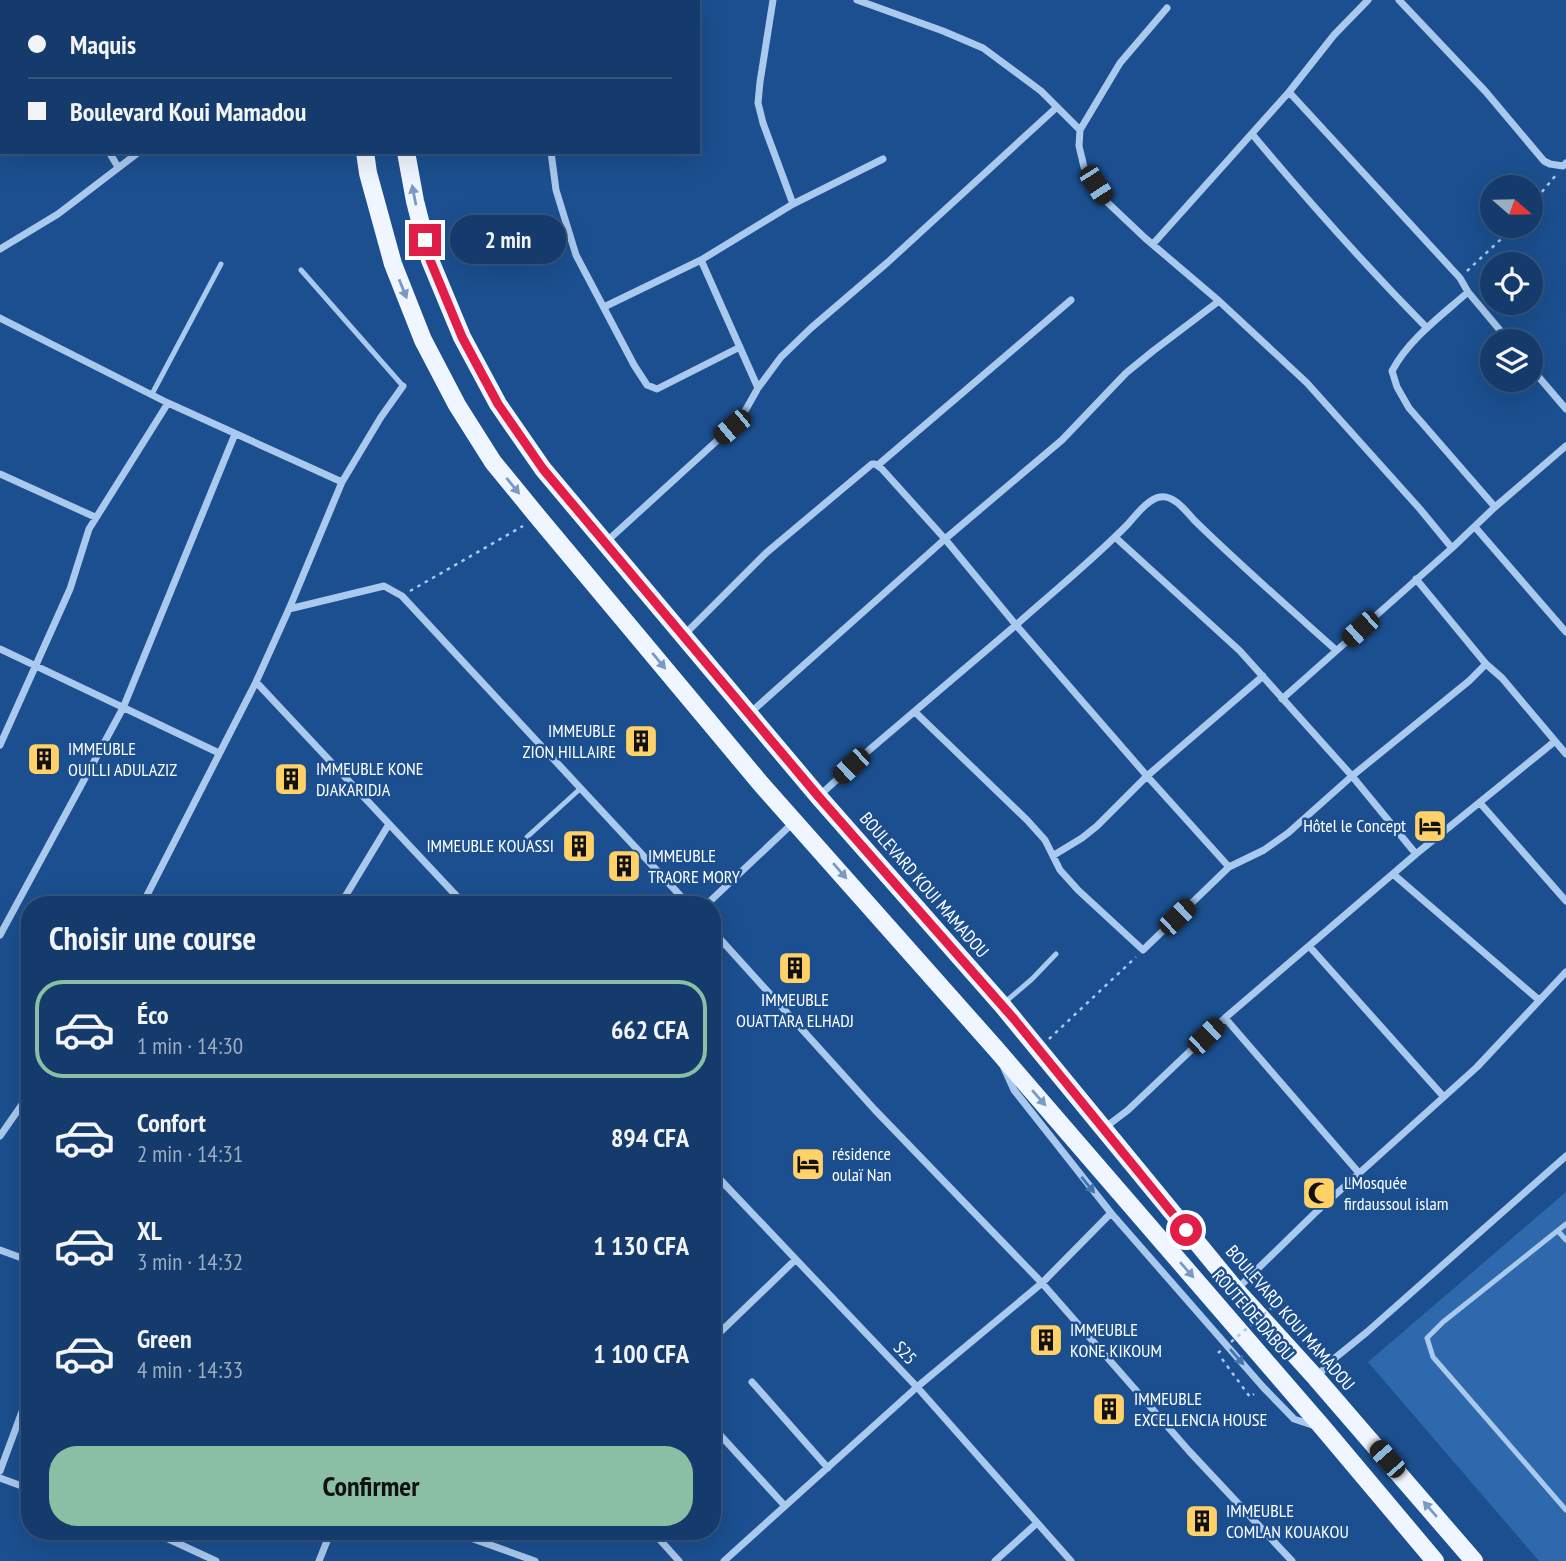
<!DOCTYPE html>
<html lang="fr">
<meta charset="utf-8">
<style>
body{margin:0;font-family:"PT Sans Narrow",sans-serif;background:#214673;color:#f1f3f6;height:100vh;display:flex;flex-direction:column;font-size:26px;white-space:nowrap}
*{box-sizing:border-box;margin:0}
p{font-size:23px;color:#9dadc1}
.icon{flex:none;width:38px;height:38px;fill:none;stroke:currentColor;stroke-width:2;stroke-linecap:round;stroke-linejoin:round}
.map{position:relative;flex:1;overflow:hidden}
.side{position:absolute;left:21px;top:896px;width:700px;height:644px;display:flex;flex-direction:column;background:#143b6b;border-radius:28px;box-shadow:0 7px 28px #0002,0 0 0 2px #33557e}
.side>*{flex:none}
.guide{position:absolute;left:0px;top:0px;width:700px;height:154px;box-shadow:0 7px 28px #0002,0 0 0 2px #33557e;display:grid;align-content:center;height:154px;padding:0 28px;background:#143b6b}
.needle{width:46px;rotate:110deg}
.fabs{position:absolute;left:1480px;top:175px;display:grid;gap:14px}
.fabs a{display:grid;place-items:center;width:63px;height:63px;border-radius:50%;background:#143b6b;box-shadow:0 7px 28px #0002,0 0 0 2px #33557e;font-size:35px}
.end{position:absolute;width:32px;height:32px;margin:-16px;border:9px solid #e11d48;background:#fff;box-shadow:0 0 0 4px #fff}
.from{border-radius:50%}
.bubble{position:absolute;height:49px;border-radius:24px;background:#143b6b;box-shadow:0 7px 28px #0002,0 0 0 2px #33557e;font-size:23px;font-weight:700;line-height:49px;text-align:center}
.car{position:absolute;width:21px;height:42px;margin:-21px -10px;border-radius:9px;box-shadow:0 0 5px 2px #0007;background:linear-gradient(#222 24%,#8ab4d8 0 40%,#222 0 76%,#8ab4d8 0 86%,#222 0)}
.guide b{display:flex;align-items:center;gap:24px;height:66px;font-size:26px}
.guide b+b{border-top:2px solid #33557e}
.guide i{width:18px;height:18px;background:#f1f3f6}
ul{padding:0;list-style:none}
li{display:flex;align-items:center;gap:21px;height:98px;margin:0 14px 10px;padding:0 14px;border:4px solid transparent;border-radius:28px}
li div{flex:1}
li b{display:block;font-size:26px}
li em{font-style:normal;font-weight:700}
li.active{border-color:#8abfa5}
li>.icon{width:63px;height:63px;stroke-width:1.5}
h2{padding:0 28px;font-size:32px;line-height:84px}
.button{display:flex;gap:14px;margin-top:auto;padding:14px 28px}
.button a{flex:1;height:80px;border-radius:28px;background:#8abfa5;color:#111;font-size:28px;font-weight:700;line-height:80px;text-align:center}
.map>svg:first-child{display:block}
</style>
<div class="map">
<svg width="1566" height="1561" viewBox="0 0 1566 1561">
<rect width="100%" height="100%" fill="#1b4f8f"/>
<!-- green -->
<path fill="#2e69ad" d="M1566,1192V1561H1539L1368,1362Z"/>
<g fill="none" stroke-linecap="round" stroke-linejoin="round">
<!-- path -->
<path stroke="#a9c9ee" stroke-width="2.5" stroke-dasharray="3.5 5" stroke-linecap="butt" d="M1531,205L1556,175
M1467,271L1515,226
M410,591L523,526
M1049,1039L1136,957
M1282,1299L1303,1324L1324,1353
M1222,1359L1250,1397L1254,1394"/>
<!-- lane -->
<path stroke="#a9c9ee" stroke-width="5" d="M294,0L296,2
M301,270L403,386
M152,394L221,264
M527,837L581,788
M1004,1003L1032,979L1056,954
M1566,1224L1443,1322L1427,1338L1433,1357L1566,1510
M1558,1231L1566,1240"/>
<!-- street -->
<path stroke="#a9c9ee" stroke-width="7" d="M22,0L23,2
M183,0L184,2
M773,0L760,82L758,103L763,123L793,204
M857,0L943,31L983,48L1041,91L1080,130
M1399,0L1486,92L1544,161L1550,164L1563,166L1566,163
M663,2L664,0
M1167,8L1120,63L1080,130L1079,146L1084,167L1108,203L1145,238L1219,301L1307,383L1420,509L1452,548
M1289,92L1460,278L1468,292L1509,341
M1252,134C1308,201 1366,266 1427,328
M109,152L118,167
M551,152L556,190L576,255L634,365L647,385L657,389L740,347
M1153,244L1289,92L1334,35L1368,0
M0,249L58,214L139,152
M1468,292C1441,316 1409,339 1392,371L1397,387L1409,408L1495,507
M604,307L701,260
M0,318L168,403L342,482
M1531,368L1566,409
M758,388L701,260L793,204L883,159
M878,465L1071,300
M0,474L95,517
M1475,527L1566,632
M1115,537L1240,651L1352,776L1416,854
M606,542L732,427L745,411L758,388L781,357L811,328L888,262L1057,107
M1416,579L1486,664
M289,609L384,586L402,596L689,905
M684,635L766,553L872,464H875L882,469L945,539L1016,625L868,751L819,796
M0,649L219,753
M256,682L465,905
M1282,699L1452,548L1495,507L1566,446
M915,712L1027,820L1045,840L1060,870L1078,890L1143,950L1229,867L1264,850L1288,833L1352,776L1469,681L1486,664L1502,678L1566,754
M750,713L945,539L1062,440L1126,373L1153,351L1219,301
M0,745L70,589L89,529L168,403
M1480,803L1566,901
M1054,855L1082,838L1097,826L1147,776L1263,676
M1229,867L1147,776L1016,625C1054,591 1093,560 1128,524C1136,515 1148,499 1160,497C1173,494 1186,511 1194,520C1240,565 1288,607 1336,650
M1393,874L1539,1000
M142,905L256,682L289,609L342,482L381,417L403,386
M340,905L389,824
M706,905L795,821
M712,930L875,1110L1042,1283L1189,1451L1292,1561
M0,935L123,708L235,434
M1309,946L1443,1096
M1225,1018L1359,1173
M1004,1068L1014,1090L1111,1213L1263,1387L1294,1419L1315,1426
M1103,1129L1128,1110L1225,1018L1416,854L1554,742
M0,1136L30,1093
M712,1171L917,1387L1071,1561
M0,1250L30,1261
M1237,1289L1315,1213L1477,1067L1566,972
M712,1340L795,1260
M1317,1377L1330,1362L1367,1332L1566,1156
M752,1382L828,1468
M712,1426L785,1506
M0,1471L30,1390
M0,1478L30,1489
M151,1531L216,1561
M451,1531L535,1561
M652,1531L679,1561
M319,1561L331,1531
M724,1561L917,1387L1042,1283L1111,1213
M995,1561L1037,1523"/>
<!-- primary -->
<path stroke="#f0f6ff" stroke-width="18" d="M361,2V0
M402,2V0
M365,152L368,173L393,264L423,340L457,405L493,462L538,517L761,784L996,1049L1324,1429L1435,1561
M406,152L415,201L430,260L462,337L498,404L543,469L818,796L1002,1005L1236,1290L1316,1378L1474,1561"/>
<!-- path-bridge -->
<path stroke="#a9c9ee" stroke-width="2.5" stroke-dasharray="3.5 5" stroke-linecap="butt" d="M1218,1353L1282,1299"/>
</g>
<!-- one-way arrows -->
<defs><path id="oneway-solid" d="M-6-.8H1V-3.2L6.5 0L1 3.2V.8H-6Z" transform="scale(1.75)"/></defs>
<g fill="#7b9ac1">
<use href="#oneway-solid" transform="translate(414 195) rotate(-101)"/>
<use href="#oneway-solid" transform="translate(403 289) rotate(68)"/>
<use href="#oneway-solid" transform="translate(513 486) rotate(51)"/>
<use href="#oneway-solid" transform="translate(659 661) rotate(50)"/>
<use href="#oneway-solid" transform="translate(840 871) rotate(49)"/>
<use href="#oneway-solid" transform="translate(1039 1098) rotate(49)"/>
<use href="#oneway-solid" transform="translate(1187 1270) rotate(49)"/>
<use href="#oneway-solid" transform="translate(1430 1509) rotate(-131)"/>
</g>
<g fill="#4674ac">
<use href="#oneway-solid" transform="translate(1088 1185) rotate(51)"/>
<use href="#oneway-solid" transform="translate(1237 1357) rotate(49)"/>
</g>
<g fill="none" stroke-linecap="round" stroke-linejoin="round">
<!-- route -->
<path stroke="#e11d48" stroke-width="9" d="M425,240L430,260L462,337L498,404L543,469L818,796L1014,1019L1186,1230"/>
</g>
<!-- icons -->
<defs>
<g id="building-square" transform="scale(1.75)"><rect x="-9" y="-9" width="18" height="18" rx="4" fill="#ffd166" stroke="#1b4f8f"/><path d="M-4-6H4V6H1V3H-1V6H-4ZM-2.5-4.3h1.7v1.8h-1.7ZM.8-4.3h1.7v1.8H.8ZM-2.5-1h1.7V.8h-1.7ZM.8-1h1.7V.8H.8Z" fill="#111"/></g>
<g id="hotel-square" transform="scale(1.75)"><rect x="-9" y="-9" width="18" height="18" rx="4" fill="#ffd166" stroke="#1b4f8f"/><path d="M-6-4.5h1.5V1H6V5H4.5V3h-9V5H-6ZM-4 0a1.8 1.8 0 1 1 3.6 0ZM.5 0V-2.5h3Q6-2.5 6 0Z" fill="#111"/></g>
<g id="mosque-square" transform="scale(1.75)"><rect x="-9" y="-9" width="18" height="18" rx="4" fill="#ffd166" stroke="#1b4f8f"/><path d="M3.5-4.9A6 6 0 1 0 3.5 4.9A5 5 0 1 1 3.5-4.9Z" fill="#111"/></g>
</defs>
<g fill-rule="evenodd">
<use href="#building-square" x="641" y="741"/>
<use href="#building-square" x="44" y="759"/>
<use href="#building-square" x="291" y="779"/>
<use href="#hotel-square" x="1430" y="826"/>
<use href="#building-square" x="579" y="846"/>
<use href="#building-square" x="624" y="866"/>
<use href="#building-square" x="795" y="968"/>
<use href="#hotel-square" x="808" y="1164"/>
<use href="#mosque-square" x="1319" y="1193"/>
<use href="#building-square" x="1046" y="1340"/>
<use href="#building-square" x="1109" y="1409"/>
<use href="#building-square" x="1202" y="1521"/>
</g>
<g text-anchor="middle" stroke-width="5" stroke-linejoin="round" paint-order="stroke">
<!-- poi labels -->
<g font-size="18" fill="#fff" stroke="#1b4f8f" text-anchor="start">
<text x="616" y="737" text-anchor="end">IMMEUBLE<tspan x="616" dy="21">ZION HILLAIRE</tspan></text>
<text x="68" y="755">IMMEUBLE<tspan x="68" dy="21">OUILLI ADULAZIZ</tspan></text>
<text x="316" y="775">IMMEUBLE KONE<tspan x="316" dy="21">DJAKARIDJA</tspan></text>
<text x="1406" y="832" text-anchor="end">Hôtel le Concept</text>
<text x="554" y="852" text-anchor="end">IMMEUBLE KOUASSI</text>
<text x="648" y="862">IMMEUBLE<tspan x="648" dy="21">TRAORE MORY</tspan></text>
<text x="795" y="1006" text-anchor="middle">IMMEUBLE<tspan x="795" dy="21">OUATTARA ELHADJ</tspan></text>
<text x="832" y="1160">résidence<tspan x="832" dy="21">oulaï Nan</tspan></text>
<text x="1344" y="1189">LMosquée<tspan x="1344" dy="21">firdaussoul islam</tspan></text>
<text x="1070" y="1336">IMMEUBLE<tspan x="1070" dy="21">KONE KIKOUM</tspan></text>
<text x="1134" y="1405">IMMEUBLE<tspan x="1134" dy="21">EXCELLENCIA HOUSE</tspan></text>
<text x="1226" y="1517">IMMEUBLE<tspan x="1226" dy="21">COMLAN KOUAKOU</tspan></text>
</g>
<!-- street labels -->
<g font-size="18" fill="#fff" stroke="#1b4f8f">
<text transform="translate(924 885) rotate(49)" y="6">BOULEVARD KOUI MAMADOU</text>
<text transform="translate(1253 1315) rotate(49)" y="6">ROUTE DE DABOU</text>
<text transform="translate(1290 1318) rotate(49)" y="6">BOULEVARD KOUI MAMADOU</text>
<text transform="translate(905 1353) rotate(46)" y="6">S25</text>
</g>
</g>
</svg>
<div class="fabs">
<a><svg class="needle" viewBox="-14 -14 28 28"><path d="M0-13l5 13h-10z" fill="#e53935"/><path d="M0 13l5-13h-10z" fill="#9dadc1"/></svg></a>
<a><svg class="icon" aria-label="locate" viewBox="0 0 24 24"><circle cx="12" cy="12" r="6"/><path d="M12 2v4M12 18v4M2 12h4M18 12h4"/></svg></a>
<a><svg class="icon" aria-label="layers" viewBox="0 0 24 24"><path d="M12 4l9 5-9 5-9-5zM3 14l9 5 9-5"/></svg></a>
</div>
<i class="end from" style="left:1186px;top:1230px"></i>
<i class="end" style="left:425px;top:240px"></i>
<div class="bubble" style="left:450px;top:215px;width:116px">2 min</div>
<i class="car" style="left:1096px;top:185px;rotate:147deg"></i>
<i class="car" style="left:732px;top:427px;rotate:230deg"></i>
<i class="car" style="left:1360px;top:629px;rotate:228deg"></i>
<i class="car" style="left:851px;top:766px;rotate:227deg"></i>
<i class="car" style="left:1177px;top:917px;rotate:46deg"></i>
<i class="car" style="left:1206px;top:1036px;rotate:46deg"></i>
<i class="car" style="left:1387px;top:1459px;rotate:319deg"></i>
<div class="guide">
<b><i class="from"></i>Maquis</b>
<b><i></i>Boulevard Koui Mamadou</b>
</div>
<section class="side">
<h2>Choisir une course</h2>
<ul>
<li class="active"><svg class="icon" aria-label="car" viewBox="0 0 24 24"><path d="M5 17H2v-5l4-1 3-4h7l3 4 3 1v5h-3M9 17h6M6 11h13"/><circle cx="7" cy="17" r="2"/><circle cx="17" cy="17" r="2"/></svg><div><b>Éco</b><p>1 min · 14:30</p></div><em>662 CFA</em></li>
<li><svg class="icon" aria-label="car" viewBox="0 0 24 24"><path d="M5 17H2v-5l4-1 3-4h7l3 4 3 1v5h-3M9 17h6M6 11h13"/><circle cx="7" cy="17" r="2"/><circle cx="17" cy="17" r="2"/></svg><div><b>Confort</b><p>2 min · 14:31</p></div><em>894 CFA</em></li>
<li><svg class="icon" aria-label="car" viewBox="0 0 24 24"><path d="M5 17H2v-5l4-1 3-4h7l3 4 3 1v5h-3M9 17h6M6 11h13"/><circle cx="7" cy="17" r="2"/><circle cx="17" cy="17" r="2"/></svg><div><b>XL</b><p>3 min · 14:32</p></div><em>1 130 CFA</em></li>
<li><svg class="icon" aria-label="car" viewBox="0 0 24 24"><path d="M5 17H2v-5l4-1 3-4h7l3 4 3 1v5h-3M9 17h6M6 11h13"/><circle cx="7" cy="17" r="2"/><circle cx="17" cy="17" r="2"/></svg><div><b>Green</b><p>4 min · 14:33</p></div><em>1 100 CFA</em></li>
</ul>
<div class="button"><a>Confirmer</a></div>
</section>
</div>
